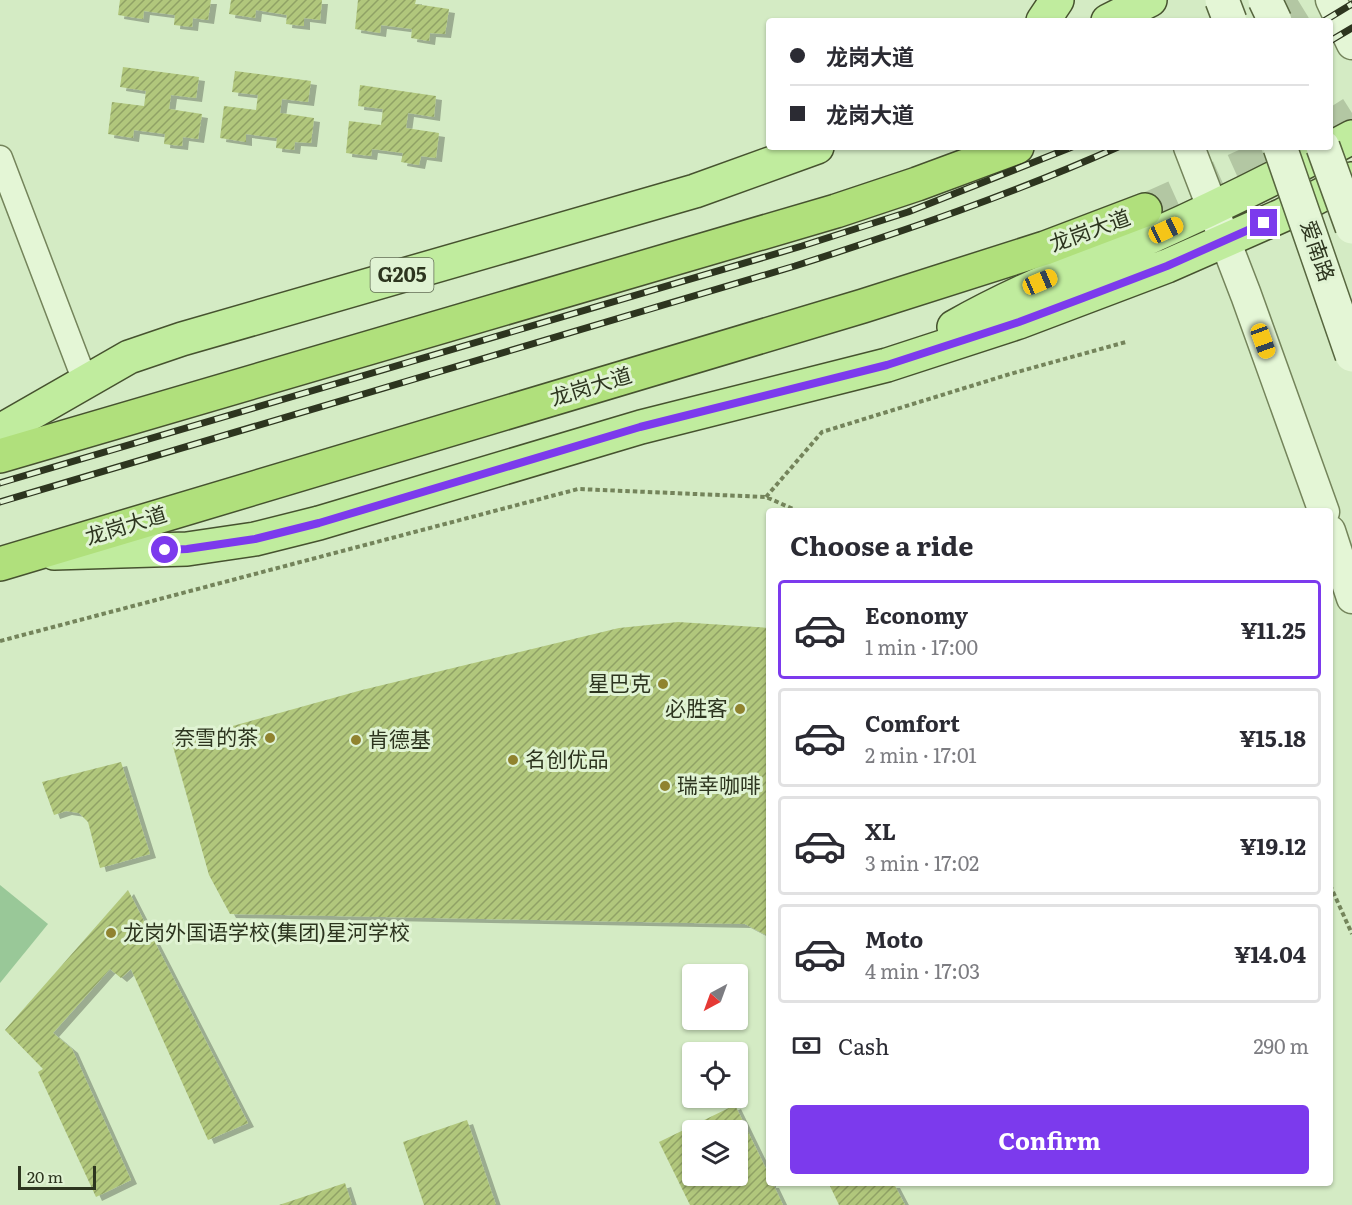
<!DOCTYPE html>
<meta charset="utf-8">
<style>
body{margin:0;font-family:Literata,"Noto Sans SC",serif;background:#f7f7f7;color:#2b2b33;height:100vh;display:flex;flex-direction:column;font-size:22px;white-space:nowrap}
*{box-sizing:border-box;margin:0}
p{font-size:20px;color:#7c7c81}
.icon{flex:none;width:33px;height:33px;fill:none;stroke:currentColor;stroke-width:2;stroke-linecap:round;stroke-linejoin:round}
.map{position:relative;flex:1;overflow:hidden}
.sheet{position:absolute;left:766px;top:508px;width:567px;height:678px;display:flex;flex-direction:column;background:#fff;border-radius:6px;box-shadow:0 2px 4px #0004}
.sheet>*{flex:none}
.hud{position:absolute;left:766px;top:18px;width:567px;height:132px;border-radius:6px;box-shadow:0 2px 4px #0004;display:grid;align-content:center;height:132px;padding:0 24px;background:#fff}
.needle{width:39px;rotate:221deg}
.controls{position:absolute;left:682px;top:964px;display:grid;gap:12px}
.controls a{display:grid;place-items:center;width:66px;height:66px;border-radius:6px;background:#fff;box-shadow:0 2px 4px #0004;font-size:30px}
.scale{position:absolute;left:18px;bottom:15px;width:78px;box-sizing:border-box;padding-left:6px;border:3px solid #2d351f;border-top:0;font-size:16px;line-height:21px;white-space:nowrap;color:#2d351f;-webkit-text-stroke:4px #e0f3d3;paint-order:stroke}
.end{position:absolute;width:27px;height:27px;margin:-14px;border:8px solid #7c3aed;background:#fff;box-shadow:0 0 0 3px #fff}
.from{border-radius:50%}
.car{position:absolute;width:18px;height:36px;margin:-18px -9px;border-radius:8px;box-shadow:0 0 4px 2px #0007;background:linear-gradient(#f5c518 24%,#345 0 40%,#f5c518 0 76%,#345 0 86%,#f5c518 0)}
.hud b{display:flex;align-items:center;gap:21px;height:57px;font-size:22px}
.hud b+b{border-top:2px solid #e1e1e2}
.hud i{width:15px;height:15px;background:#2b2b33}
ul{padding:0;list-style:none}
li{display:flex;align-items:center;gap:18px;height:99px;margin:0 12px 9px;padding:0 12px;border:3px solid #e1e1e2;border-radius:6px}
li div{flex:1}
li b{display:block;font-size:22px}
li em{font-style:normal;font-weight:700}
li.on{border-color:#7c3aed}
li>.icon{width:54px;height:54px;stroke-width:1.5}
h2{padding:0 24px;font-size:27px;line-height:72px}
.pay{display:flex;align-items:center;gap:15px;height:66px;padding:0 24px;font-size:22px}
.pay p{margin-inline-start:auto}
.primary-button{display:flex;gap:12px;margin-top:auto;padding:12px 24px}
.primary-button a{flex:1;height:69px;border-radius:6px;background:#7c3aed;color:#fff;font-size:24px;font-weight:700;line-height:69px;text-align:center}
.map>svg:first-child{display:block}
</style>
<div class="map">
<svg width="1352" height="1205" viewBox="0 0 1352 1205">
<defs>
<pattern id="building-hatch" width="6" height="6" patternUnits="userSpaceOnUse" patternTransform="scale(1.5)"><rect width="6" height="6" fill="#b1c77c"/><path d="M-1 1l2-2M0 6l6-6M5 7l2-2" fill="none" stroke="#90a265"/></pattern>
<filter id="shadow"><feDropShadow dx="6" dy="4" stdDeviation="0" flood-color="#0004"/></filter>
</defs>
<rect width="100%" height="100%" fill="#d4ebc4"/>
<!-- green -->
<path fill="#99c898" d="M0,885L48,924L0,983Z"/>
<!-- building -->
<path fill="url(#building-hatch)" fill-rule="evenodd" filter="url(#shadow)" d="M120,0H211L208,20L193,18L192,27L174,25L175,15L144,11L143,19L118,15Z
M231,0H322L320,20L304,18V26L286,24L287,15L256,10L255,18L229,14Z
M358,0H416L415,4L449,9L445,34L430,33L429,41L411,38L412,29L381,25L380,33L355,29Z
M123,67L199,77L196,98L171,95L169,109L202,114L198,139L183,137L182,146L164,144L165,134L134,130L133,138L108,134L112,102L144,106L146,91L120,87Z
M235,71L311,81L308,102L282,99L280,113L314,118L311,143L295,142L294,150L276,148L277,138L246,134V142L220,138L224,106L256,110L258,95L232,92Z
M360,85L436,96L434,117L408,113L406,128L439,133L436,158L421,156L419,165L401,162L403,153L372,149L371,156L346,153L349,121L381,125L383,109L358,106Z
M678,622L770,628V937L745,924L230,914L209,875L172,743L362,690L619,628Z
M121,762L150,854L100,868L88,822L79,813L66,811L54,815L42,782Z
M128,890L248,1123L208,1140L131,969L121,978L110,969L53,1033L72,1049L131,1180L96,1197L38,1072L43,1069L5,1030Z
M735,1105L770,1177V1184H773L783,1205H690L659,1142ZM693,1131H738V1176H693Z
M467,1120L496,1205H424L403,1142Z
M345,1183L352,1205H279Z
M829,1184H894L905,1205H839Z"/>
<g fill="none" stroke-linecap="round" stroke-linejoin="round">
<!-- trunk-tunnel -->
<path stroke="#b3c7a3" stroke-width="33" stroke-dasharray="33 16" stroke-linecap="butt" d="M1272,21L1306,0
M1330,127L1352,113
M1145,210L1286,147"/>
<!-- minor casing -->
<g stroke="#74845b" stroke-width="27">
<path id="minor" d="M0,158L85,381"/>
</g>
<!-- tertiary casing -->
<g stroke="#74845b" stroke-width="33">
<path id="tertiary" d="M1331,0L1352,44
M1189,147L1246,295L1324,512
M1330,531L1352,598"/>
</g>
<!-- primary casing -->
<g stroke="#46522f" stroke-width="36">
<path id="primary" d="M1043,21L1057,0
M1108,21L1150,0
M954,327C1017,291 1085,265 1152,236C1220,206 1287,172 1352,137
M0,431L129,357L182,339L695,191L817,147
M54,553L187,549L255,539L319,523L641,427L887,365L1019,322L1167,266L1283,215L1352,179"/>
</g>
<!-- trunk casing -->
<g stroke="#46522f" stroke-width="36">
<path id="trunk" d="M0,456L836,211L917,184L1017,147
M0,564L863,306L1045,248L1145,210"/>
</g>
<!-- path -->
<path stroke="#74845b" stroke-width="4" stroke-dasharray="4.5 3" stroke-linecap="butt" d="M766,497L822,432L1010,374L1126,342
M0,641L578,489L766,497L800,512
M1330,885L1352,934"/>
<!-- minor -->
<use href="#minor" stroke="#e4f6d6" stroke-width="24"/>
<!-- tertiary -->
<use href="#tertiary" stroke="#e4f6d6" stroke-width="30"/>
<!-- primary -->
<use href="#primary" stroke="#c0ec9e" stroke-width="33"/>
<!-- trunk -->
<use href="#trunk" stroke="#b0e07c" stroke-width="33"/>
<!-- rail casing -->
<g stroke="#2d351f" stroke-width="7">
<path id="rail" d="M1324,21L1352,4
M1330,41L1352,28
M0,483L802,246L908,212L1072,147
M0,502L795,266C904,231 1013,194 1118,147"/>
</g>
<!-- rail -->
<use href="#rail" stroke="#e0f3d3" stroke-width="4.5" stroke-dasharray="14" stroke-linecap="butt"/>
<!-- secondary-bridge casing -->
<g stroke="#57663f" stroke-width="36" stroke-linecap="butt">
<path id="secondary-bridge" d="M1222,0L1230,21
M1265,0L1275,21
M1280,147L1352,355
M1323,147L1352,227"/>
</g>
<!-- secondary-bridge -->
<use href="#secondary-bridge" stroke="#e4f6d6" stroke-width="33"/>
</g>
<g fill="none" stroke-linecap="round" stroke-linejoin="round">
<!-- route -->
<path stroke="#7c3aed" stroke-width="8" d="M165,550L187,549L255,539L319,523L640,427L887,365L1019,322L1083,298L1167,266L1264,223"/>
</g>
<!-- markers -->
<g fill="#90832f" stroke="#e0f3d3" stroke-width="2">
<circle cx="663" cy="684" r="6"/>
<circle cx="740" cy="709" r="6"/>
<circle cx="270" cy="738" r="6"/>
<circle cx="356" cy="740" r="6"/>
<circle cx="513" cy="760" r="6"/>
<circle cx="665" cy="786" r="6"/>
<circle cx="111" cy="933" r="6"/>
</g>
<g text-anchor="middle" stroke-width="6" stroke-linejoin="round" paint-order="stroke">
<!-- shield labels -->
<rect fill="#e0f3d3" stroke="#636e55" stroke-width="1.5" x="370.5" y="258" width="63" height="34" rx="4.5"/>
<g font-size="20" font-weight="bold" fill="#2d351f">
<text x="402" y="282">G205</text>
</g>
<!-- street labels -->
<g font-size="21" fill="#2d351f" stroke="#e0f3d3">
<text transform="translate(1090 231) rotate(-20)" y="7">龙岗大道</text>
<text transform="translate(1317 251) rotate(71)" y="7">爱南路</text>
<text transform="translate(591 387) rotate(-17)" y="7">龙岗大道</text>
<text transform="translate(126 526) rotate(-17)" y="7">龙岗大道</text>
</g>
<!-- poi labels -->
<g font-size="21" fill="#2d351f" stroke="#e0f3d3" text-anchor="start">
<text x="651" y="691" text-anchor="end">星巴克</text>
<text x="728" y="716" text-anchor="end">必胜客</text>
<text x="258" y="745" text-anchor="end">奈雪的茶</text>
<text x="368" y="747">肯德基</text>
<text x="525" y="767">名创优品</text>
<text x="677" y="793">瑞幸咖啡</text>
<text x="123" y="940">龙岗外国语学校(集团)星河学校</text>
</g>
</g>
</svg>
<div class="controls">
<a><svg class="needle" viewBox="-14 -14 28 28"><path d="M0-13l5 13h-10z" fill="#e53935"/><path d="M0 13l5-13h-10z" fill="#7c7c81"/></svg></a>
<a><svg class="icon" aria-label="locate" viewBox="0 0 24 24"><circle cx="12" cy="12" r="6"/><path d="M12 2v4M12 18v4M2 12h4M18 12h4"/></svg></a>
<a><svg class="icon" aria-label="layers" viewBox="0 0 24 24"><path d="M12 4l9 5-9 5-9-5zM3 14l9 5 9-5"/></svg></a>
</div>
<div class="scale">20 m</div>
<i class="end from" style="left:165px;top:550px"></i>
<i class="end" style="left:1264px;top:223px"></i>
<i class="car" style="left:1166px;top:230px;rotate:65deg"></i>
<i class="car" style="left:1040px;top:282px;rotate:67deg"></i>
<i class="car" style="left:1263px;top:341px;rotate:160deg"></i>
<div class="hud">
<b><i class="from"></i>龙岗大道</b>
<b><i></i>龙岗大道</b>
</div>
<section class="sheet">
<h2>Choose a ride</h2>
<ul>
<li class="on"><svg class="icon" aria-label="car" viewBox="0 0 24 24"><path d="M5 17H2v-5l4-1 3-4h7l3 4 3 1v5h-3M9 17h6M6 11h13"/><circle cx="7" cy="17" r="2"/><circle cx="17" cy="17" r="2"/></svg><div><b>Economy</b><p>1 min · 17:00</p></div><em>¥11.25</em></li>
<li><svg class="icon" aria-label="car" viewBox="0 0 24 24"><path d="M5 17H2v-5l4-1 3-4h7l3 4 3 1v5h-3M9 17h6M6 11h13"/><circle cx="7" cy="17" r="2"/><circle cx="17" cy="17" r="2"/></svg><div><b>Comfort</b><p>2 min · 17:01</p></div><em>¥15.18</em></li>
<li><svg class="icon" aria-label="car" viewBox="0 0 24 24"><path d="M5 17H2v-5l4-1 3-4h7l3 4 3 1v5h-3M9 17h6M6 11h13"/><circle cx="7" cy="17" r="2"/><circle cx="17" cy="17" r="2"/></svg><div><b>XL</b><p>3 min · 17:02</p></div><em>¥19.12</em></li>
<li><svg class="icon" aria-label="car" viewBox="0 0 24 24"><path d="M5 17H2v-5l4-1 3-4h7l3 4 3 1v5h-3M9 17h6M6 11h13"/><circle cx="7" cy="17" r="2"/><circle cx="17" cy="17" r="2"/></svg><div><b>Moto</b><p>4 min · 17:03</p></div><em>¥14.04</em></li>
</ul>
<div class="pay"><svg class="icon" aria-label="cash" viewBox="0 0 24 24"><path d="M3 7h18v10H3z"/><circle cx="12" cy="12" r="2"/></svg>Cash<p>290 m</p></div>
<div class="primary-button"><a>Confirm</a></div>
</section>
</div>
